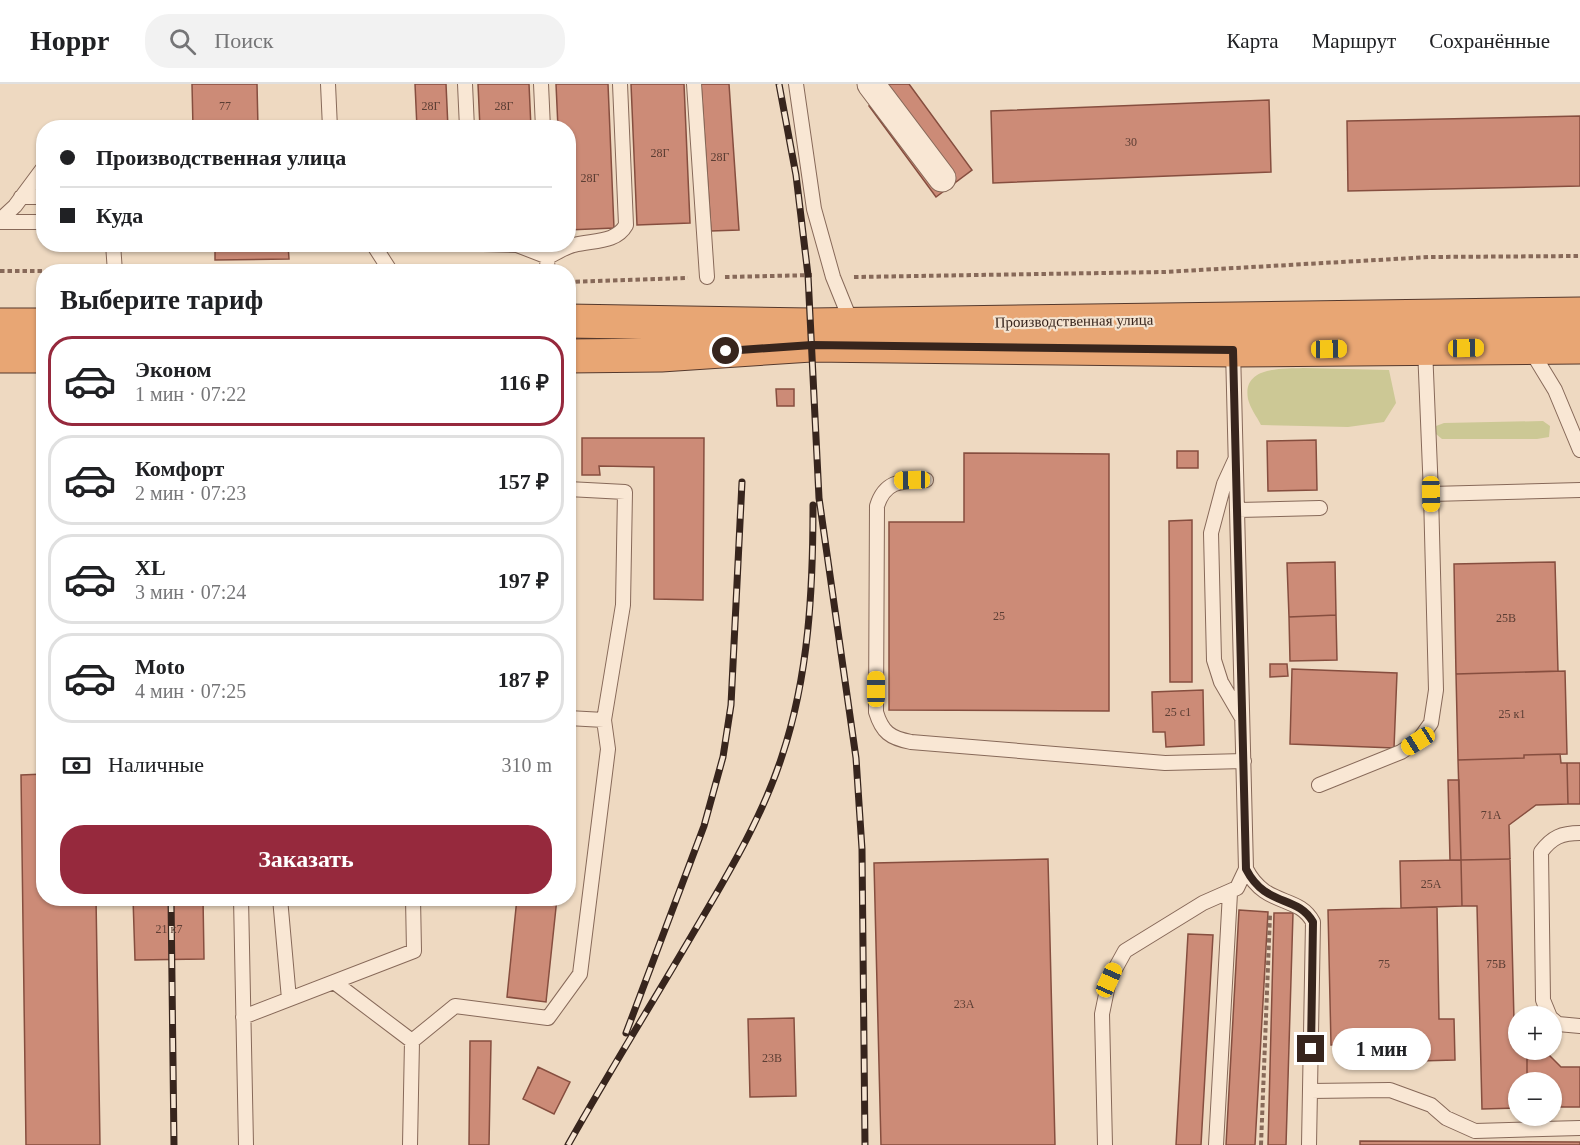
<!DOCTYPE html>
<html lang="ru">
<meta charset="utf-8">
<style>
body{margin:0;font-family:Georgia,serif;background:#f2f2f2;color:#202124;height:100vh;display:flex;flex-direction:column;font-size:22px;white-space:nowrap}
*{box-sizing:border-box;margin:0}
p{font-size:20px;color:#757577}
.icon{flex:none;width:33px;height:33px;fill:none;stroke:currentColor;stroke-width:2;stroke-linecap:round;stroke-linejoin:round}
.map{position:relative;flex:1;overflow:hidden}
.details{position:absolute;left:36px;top:180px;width:540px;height:642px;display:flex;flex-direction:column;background:#fff;border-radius:24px;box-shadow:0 2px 4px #0004}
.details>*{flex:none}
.guide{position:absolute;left:36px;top:36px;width:540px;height:132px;border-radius:24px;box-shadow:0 2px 4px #0004;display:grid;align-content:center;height:132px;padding:0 24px;background:#fff}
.tools{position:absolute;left:1508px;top:922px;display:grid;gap:12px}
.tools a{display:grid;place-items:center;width:54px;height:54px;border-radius:50%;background:#fff;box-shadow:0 2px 4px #0004;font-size:30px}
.end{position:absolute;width:27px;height:27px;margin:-14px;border:8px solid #37251d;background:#fff;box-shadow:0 0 0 3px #fff}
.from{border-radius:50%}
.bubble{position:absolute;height:42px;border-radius:21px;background:#fff;box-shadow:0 2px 4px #0004;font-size:20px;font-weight:700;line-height:42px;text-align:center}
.car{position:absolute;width:18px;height:36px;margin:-18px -9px;border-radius:8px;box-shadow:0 0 4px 2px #0007;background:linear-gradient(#f5c518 24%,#345 0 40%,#f5c518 0 76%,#345 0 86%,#f5c518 0)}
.guide b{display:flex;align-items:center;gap:21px;height:57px;font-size:22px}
.guide b+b{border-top:2px solid #e0e0e0}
.guide i{width:15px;height:15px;background:#202124}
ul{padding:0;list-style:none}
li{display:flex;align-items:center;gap:18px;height:90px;margin:0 12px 9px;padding:0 12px;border:3px solid #e0e0e0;border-radius:24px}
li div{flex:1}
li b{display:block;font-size:22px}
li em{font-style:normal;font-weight:700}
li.active{border-color:#96293d}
li>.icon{width:54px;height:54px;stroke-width:1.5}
h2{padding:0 24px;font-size:27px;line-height:72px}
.pay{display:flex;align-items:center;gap:15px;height:66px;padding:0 24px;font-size:22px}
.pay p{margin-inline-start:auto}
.action{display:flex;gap:12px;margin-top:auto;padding:12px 24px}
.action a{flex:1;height:69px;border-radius:24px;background:#96293d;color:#fff;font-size:24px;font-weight:700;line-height:69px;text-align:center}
header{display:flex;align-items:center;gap:36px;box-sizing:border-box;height:84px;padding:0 30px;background:#fff;border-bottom:2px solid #e0e0e0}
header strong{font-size:28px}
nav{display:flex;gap:33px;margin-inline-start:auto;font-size:21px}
.search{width:420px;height:54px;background:#f2f2f2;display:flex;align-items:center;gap:15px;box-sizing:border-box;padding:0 21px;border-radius:24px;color:#757577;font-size:22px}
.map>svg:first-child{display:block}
</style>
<header>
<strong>Hoppr</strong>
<div class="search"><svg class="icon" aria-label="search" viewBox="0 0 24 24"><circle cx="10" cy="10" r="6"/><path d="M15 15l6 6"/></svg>Поиск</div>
<nav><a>Карта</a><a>Маршрут</a><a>Сохранённые</a></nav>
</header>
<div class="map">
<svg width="1580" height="1061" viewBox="0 0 1580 1061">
<rect width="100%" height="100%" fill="#eed9c1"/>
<!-- green -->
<path fill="#ccc895" d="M1303,284L1389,286L1396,319L1384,338L1348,343L1261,341C1257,333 1250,324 1248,315C1242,282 1282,285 1303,284Z
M1543,337L1550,342L1549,353L1537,355H1442L1436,350V342L1444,339Z"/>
<!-- building -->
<path fill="#cc8b77" stroke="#864e3f" stroke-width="1.5" d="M192,0H257L258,44H193Z
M415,0H446L448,44H417Z
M478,0H529L531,44H480Z
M556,0H608L614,144L568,146V44H558Z
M631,0H684L690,139L637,141Z
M701,0H729L739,146L711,147Z
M885,0H909L972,86L936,113L869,22L890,7Z
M1269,16L1271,88L993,99L991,27Z
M1580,32V102L1348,107L1347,37Z
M215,160H288L289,175L215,176Z
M776,305H794V322H777Z
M582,354H704L703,516L654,515V383L599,382L600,391H582Z
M1316,356L1317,406L1268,407L1267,357Z
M1177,367H1198V384H1177Z
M964,369L1109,370V627L889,626V438H964Z
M1192,436V598H1170L1169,437Z
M1335,478L1336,531L1289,533L1287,479Z
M1555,478L1558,587L1456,590L1454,480Z
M1336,531L1337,576L1290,577L1289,533Z
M1270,580H1287L1288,592L1270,593Z
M1292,585L1397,589L1394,664L1290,660Z
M1565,587L1567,670L1524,671V674L1458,676L1456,590Z
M1203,606L1204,661L1166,663L1165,648H1153L1152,608Z
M1560,670L1561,679H1567L1568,720L1536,721L1509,741L1510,775L1461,776L1458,676L1524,674V671Z
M1567,679H1580V720H1568Z
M44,690V814H96L100,1061H26L21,691Z
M1448,696H1459L1461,776H1450Z
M1048,775L1055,1061H881L874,779Z
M1510,775L1514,937L1518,941V966H1527V999H1518V1024L1482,1025L1477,822H1462L1461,776Z
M1461,776L1462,822L1401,824L1400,777Z
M133,814H203L204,875L135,876Z
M517,814H557L546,918L507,913Z
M1437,823L1439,935H1454L1455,976L1419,977V959L1331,961L1328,826Z
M1239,826L1268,828L1255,1061H1226Z
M1274,829H1293L1286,1061H1268Z
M1188,850L1213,851L1201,1061H1176Z
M794,934L796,1012L750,1013L748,935Z
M470,957H491L489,1061H469Z
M1527,966H1544L1561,983H1580V1023H1551V999H1527Z
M538,983L570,998L554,1030L523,1015Z
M1360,1057L1580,1058V1061H1360Z"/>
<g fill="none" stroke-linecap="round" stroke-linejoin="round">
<!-- service casing -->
<g stroke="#876959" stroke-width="16">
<path id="service" d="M328,0L330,44
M465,0L467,44
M541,0L543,44
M694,0L707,193
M796,0L814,125L833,193L852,240
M21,113H44
M0,136L15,122L44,83
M0,138H44
M113,160L115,188
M373,160L391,188
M483,160L517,161L548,173C556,169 565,163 574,161C593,156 616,159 626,141L620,0
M547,188L548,160
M1425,264L1431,410
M1530,265L1555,306L1580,366
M1235,376L1224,400L1211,449L1214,576L1221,598L1242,634
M926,396C902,397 885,396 877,422L876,628C882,648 890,654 911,658L1165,679L1244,677
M1238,426L1320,424
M568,634L604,636
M1319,701L1401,668L1418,657L1431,639L1436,606L1431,410L1580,406
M1246,785C1266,824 1298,810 1313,838L1309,1061
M241,814L246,1061
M280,814L289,915
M334,898L412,957L410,1061
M243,933L414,867L413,814
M1550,933L1543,916L1541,768C1552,753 1562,749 1580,749
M1551,934L1558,940L1580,942
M412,957L455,922L548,934L580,890L608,665L604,636L623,521L625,408L568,405
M1310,1007L1390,1006L1431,1021L1446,1034L1475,1047L1580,1044
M1105,1061L1102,930L1109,896L1125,867L1203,819L1237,804L1246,785L1233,266
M1216,1061L1230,809"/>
</g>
<!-- minor casing -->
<g stroke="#876959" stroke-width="29">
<path id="minor" d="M871,0L942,94"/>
</g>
<!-- trunk casing -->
<g stroke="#55392d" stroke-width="35">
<path id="trunk" d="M568,237L811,241L1580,230
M0,241H44
M0,272H44
M568,272L661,271L811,261L1233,266L1580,263"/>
</g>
<!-- path -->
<path stroke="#876959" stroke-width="4" stroke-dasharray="4.5 3" stroke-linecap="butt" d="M0,187H95
M725,193L814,191
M854,193L1164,188L1430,173L1580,172
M568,198L688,194
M1261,1061L1270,831"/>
<!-- service -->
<use href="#service" stroke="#f9e7d4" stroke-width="14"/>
<!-- minor -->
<use href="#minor" stroke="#f9e7d4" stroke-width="27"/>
<!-- trunk -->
<use href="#trunk" stroke="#e8a674" stroke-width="33"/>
<!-- rail casing -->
<g stroke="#37251d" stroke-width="7">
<path id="rail" d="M779,0L796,91L808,191L819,414L856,674L862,765L865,1061
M171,814L174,1061
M626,949L704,742L723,673L731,621L742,398
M568,1061C609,988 653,918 695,846C728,790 762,734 782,672C809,591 813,505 813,421"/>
</g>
<!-- rail -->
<use href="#rail" stroke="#f5e4d1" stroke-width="4.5" stroke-dasharray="14" stroke-linecap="butt"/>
</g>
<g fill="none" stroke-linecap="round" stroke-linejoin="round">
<!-- route -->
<path stroke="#37251d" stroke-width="8" d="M726,267L812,261L1233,266L1246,785C1266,824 1297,810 1313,838L1311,965"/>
</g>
<g text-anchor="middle" stroke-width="4.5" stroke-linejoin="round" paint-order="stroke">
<!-- number labels -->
<g font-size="12" fill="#5c3e34">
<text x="225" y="26">77</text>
<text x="431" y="26">28Г</text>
<text x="504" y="26">28Г</text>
<text x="1131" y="62">30</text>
<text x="660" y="73">28Г</text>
<text x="720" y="77">28Г</text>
<text x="590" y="98">28Г</text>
<text x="999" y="536">25</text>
<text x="1506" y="538">25В</text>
<text x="1178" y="632">25 с1</text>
<text x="1512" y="634">25 к1</text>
<text x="1491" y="735">71А</text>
<text x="1431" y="804">25А</text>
<text x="169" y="849">21 к7</text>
<text x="1384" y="884">75</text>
<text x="1496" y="884">75В</text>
<text x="964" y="924">23А</text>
<text x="772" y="978">23В</text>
</g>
<!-- street labels -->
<g font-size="15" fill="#37251d" stroke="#f5e4d1">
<text transform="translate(1074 237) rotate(-1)" y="5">Производственная улица</text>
</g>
</g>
</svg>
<div class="tools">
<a>+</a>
<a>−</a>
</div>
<i class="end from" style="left:726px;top:267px"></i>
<i class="end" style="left:1311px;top:965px"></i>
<div class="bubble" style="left:1332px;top:944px;width:99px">1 мин</div>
<i class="car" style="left:1466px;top:264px;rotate:89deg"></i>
<i class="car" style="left:1329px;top:265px;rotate:89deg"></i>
<i class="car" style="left:912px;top:396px;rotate:269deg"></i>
<i class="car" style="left:1431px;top:410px;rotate:179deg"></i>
<i class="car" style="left:876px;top:605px;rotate:0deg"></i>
<i class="car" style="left:1418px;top:657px;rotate:238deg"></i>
<i class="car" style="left:1109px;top:896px;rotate:24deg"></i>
<div class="guide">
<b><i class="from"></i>Производственная улица</b>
<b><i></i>Куда</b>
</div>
<section class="details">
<h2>Выберите тариф</h2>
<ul>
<li class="active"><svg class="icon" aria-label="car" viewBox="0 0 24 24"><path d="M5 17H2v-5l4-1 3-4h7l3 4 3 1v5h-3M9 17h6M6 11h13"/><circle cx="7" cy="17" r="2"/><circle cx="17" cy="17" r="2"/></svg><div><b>Эконом</b><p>1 мин · 07:22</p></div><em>116 ₽</em></li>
<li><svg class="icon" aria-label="car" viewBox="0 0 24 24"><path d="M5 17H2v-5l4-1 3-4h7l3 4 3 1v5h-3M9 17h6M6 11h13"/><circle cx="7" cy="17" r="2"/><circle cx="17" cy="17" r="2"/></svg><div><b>Комфорт</b><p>2 мин · 07:23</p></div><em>157 ₽</em></li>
<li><svg class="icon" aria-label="car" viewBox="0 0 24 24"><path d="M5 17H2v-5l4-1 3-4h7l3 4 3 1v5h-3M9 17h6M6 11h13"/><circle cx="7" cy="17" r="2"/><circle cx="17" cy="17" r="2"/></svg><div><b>XL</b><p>3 мин · 07:24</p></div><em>197 ₽</em></li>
<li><svg class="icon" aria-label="car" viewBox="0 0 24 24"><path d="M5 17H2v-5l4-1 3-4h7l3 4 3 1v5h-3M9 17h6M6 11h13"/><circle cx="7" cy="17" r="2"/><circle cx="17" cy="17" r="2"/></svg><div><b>Moto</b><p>4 мин · 07:25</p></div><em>187 ₽</em></li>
</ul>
<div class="pay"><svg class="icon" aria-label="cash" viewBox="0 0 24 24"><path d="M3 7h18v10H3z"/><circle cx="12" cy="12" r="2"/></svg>Наличные<p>310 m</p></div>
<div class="action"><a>Заказать</a></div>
</section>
</div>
